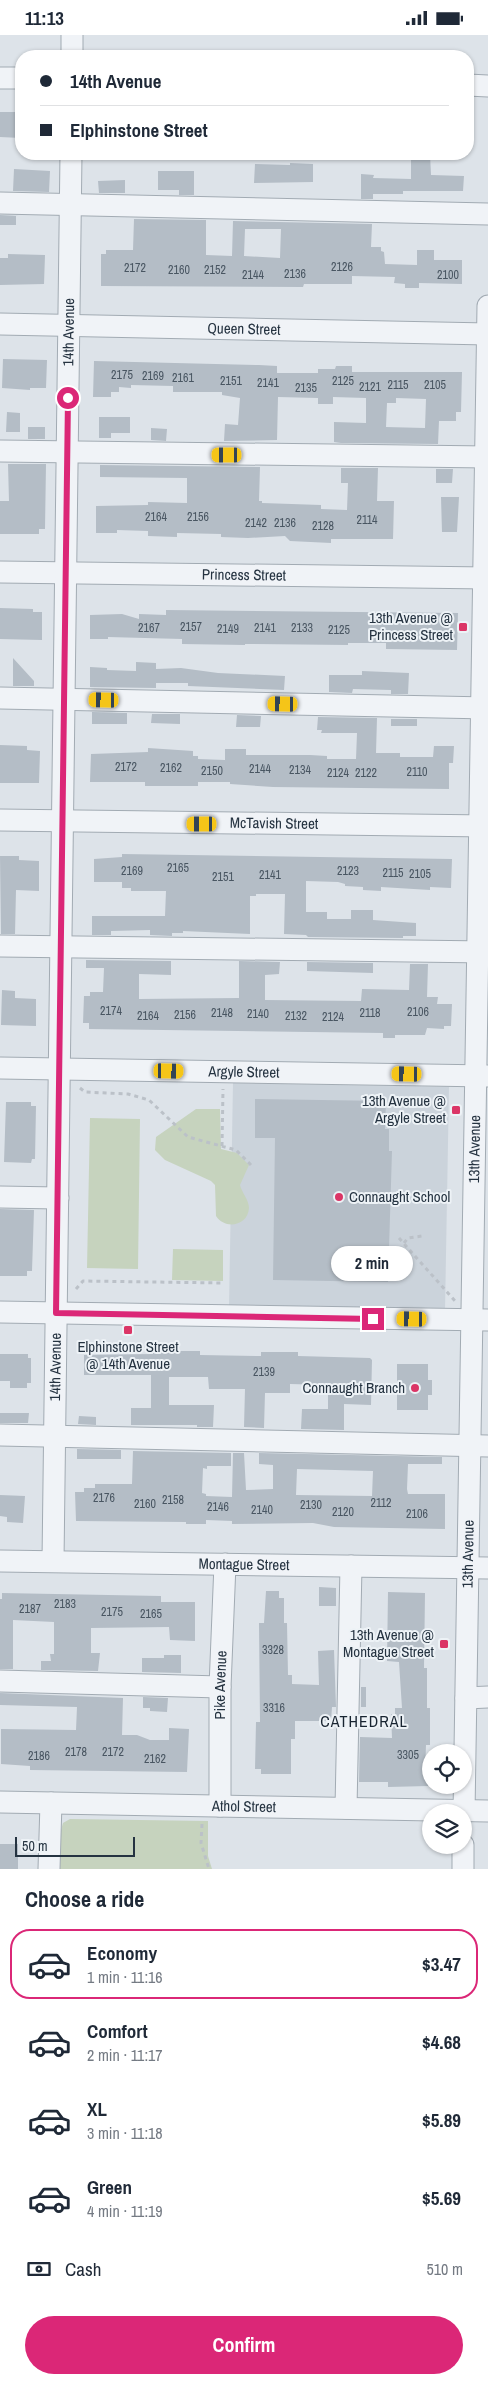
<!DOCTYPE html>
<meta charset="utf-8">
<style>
body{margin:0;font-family:"Archivo Narrow",sans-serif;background:#f2f2f3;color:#1f2937;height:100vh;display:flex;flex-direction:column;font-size:19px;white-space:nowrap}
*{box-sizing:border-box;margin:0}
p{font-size:16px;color:#747a83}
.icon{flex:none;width:28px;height:28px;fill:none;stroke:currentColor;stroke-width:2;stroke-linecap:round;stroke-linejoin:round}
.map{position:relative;height:1834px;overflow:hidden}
.details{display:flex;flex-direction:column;background:#fff;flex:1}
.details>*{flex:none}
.hud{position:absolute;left:15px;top:15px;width:459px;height:110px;border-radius:20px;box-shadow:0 1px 4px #0004;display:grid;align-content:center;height:110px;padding:0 25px;background:#fff}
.controls{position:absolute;left:422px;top:1709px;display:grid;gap:10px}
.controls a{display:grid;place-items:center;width:50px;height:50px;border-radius:50%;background:#fff;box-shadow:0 1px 4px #0004;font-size:25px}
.scale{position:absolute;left:15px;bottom:12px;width:120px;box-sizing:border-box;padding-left:5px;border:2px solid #253341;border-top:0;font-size:14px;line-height:18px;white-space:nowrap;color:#253341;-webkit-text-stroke:4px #edf2f6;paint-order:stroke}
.end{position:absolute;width:22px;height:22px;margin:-11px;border:6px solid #db2777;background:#fff;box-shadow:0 0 0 2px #fff}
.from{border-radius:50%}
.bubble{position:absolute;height:35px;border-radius:18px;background:#fff;box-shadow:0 1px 4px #0004;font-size:16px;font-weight:800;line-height:35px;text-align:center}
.car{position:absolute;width:15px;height:30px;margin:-15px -8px;border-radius:6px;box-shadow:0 0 4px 1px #0007;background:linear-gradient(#f5c518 24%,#345 0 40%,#f5c518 0 76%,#345 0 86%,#f5c518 0)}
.hud b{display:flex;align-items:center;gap:18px;height:48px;font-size:19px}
.hud b+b{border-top:1px solid #e0e1e3}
.hud i{width:12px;height:12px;background:#1f2937}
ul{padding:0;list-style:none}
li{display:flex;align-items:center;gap:15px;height:70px;margin:0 10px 8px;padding:0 15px;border:2px solid transparent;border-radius:20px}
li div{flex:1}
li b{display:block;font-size:19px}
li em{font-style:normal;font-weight:800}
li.active{border-color:#db2777}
li>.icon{width:45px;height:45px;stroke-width:1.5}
h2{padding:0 25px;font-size:22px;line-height:60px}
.pay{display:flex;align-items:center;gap:12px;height:55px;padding:0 25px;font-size:19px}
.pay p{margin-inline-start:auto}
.action{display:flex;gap:10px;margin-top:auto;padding:10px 25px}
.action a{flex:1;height:58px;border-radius:30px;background:#db2777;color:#fff;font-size:20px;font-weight:800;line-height:58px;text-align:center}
.status{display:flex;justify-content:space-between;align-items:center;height:35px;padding:0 25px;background:#fff;direction:ltr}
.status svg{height:14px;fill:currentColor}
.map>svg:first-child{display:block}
</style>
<div class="status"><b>11:13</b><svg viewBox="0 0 49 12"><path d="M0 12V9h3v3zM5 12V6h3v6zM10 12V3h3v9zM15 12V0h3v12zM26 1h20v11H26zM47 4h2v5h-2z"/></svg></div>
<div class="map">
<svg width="488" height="1834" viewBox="0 0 488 1834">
<rect width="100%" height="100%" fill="#dde3e9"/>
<!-- built -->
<path fill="#cbd3db" d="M233,1048L449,1052L445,1276L229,1273Z"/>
<!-- green -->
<path fill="#c6d3be" d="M196,1074H220L221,1114L237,1118L249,1130L240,1150C242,1158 249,1165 249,1173C248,1191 225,1195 216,1181L215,1150L211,1146L165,1125L155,1115L156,1102Z
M90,1083L140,1084L138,1234L87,1233Z
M173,1214L223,1215V1246L172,1245Z
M70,1784L208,1786V1821L212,1834H60L61,1795L63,1788Z"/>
<!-- building -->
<path fill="#b4bdc6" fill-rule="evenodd" d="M0,77H21V103L0,102Z
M411,119H430L431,140L464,141L463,156H403V159H373V164H361V139L374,140L373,143L411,144Z
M290,128L313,129V147L254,148L255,129L290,130Z
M14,134L50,136L49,157L13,156Z
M158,136H194V160H179V155H158Z
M125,145V158H99L98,146Z
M0,180L19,181H16V190H0Z
M134,184L206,185V220L232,221L233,186L372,189L371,212H381V216L384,217L385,229L417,230V215H434V225H462V249L419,248V253H405V249L394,248L395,242L352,241V249H304L303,252L101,251V219H106V215H133ZM245,194H281L280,223L244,221Z
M8,219L45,220L44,249L0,250V223H8Z
M3,324L47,325L46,353H30V355L2,353Z
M94,326L259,330L277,331V338H318V334H335L336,331H352V337H462L461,377H456V386H439L438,409L341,408L334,407V387L366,388V363L333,362V369H318V363L278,362L277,405L224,406L225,389L238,390L240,363L222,360V357H173V351L131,350V353L119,352V357H111V362H93ZM396,363L426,364L425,393L386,392L387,368H396Z
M7,377L20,378V397H6Z
M99,382H130V398H111V403H99Z
M28,392H45V404H28Z
M151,393L167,394L166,406L151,405Z
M8,429H46L45,494H39V499H0V466H9Z
M100,430L260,432L259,466H262V468L321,470V474L347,475L348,448H341V433H378L377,466H394L393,504H331V508L290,506L285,501L248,503L221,502V499L177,498V502L148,501V496L117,495V498H96V471L148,470V467L187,468V443L100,442Z
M436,434H453L452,448H436Z
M441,462H459L457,497H442Z
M0,573L33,574V577H42V605L0,604Z
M166,575L458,578L457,615L386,614V608H348V610L245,609V610L182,609V604L108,602V604H90V580L122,579L139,584V579L166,580Z
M13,623L34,646V651H13Z
M136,627L156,628V634L181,633L218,638L285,641L284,655L188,651V648H156V653L90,652V632L107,633V635L136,636Z
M362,636L409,638L408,659H391V655L353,654L352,658L329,657V640H362Z
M92,677L127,678V689H92Z
M152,679H180V689L151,688Z
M237,680L261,681L260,692H236Z
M318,682L377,683L376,718H400V722H433L434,711H454L453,728H449V754L273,752L230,749V747H198V751H145V747H90L91,719L148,717V713L193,716V721H198V724L225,725V714H246V720H310L327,721V724H356L357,698H321L322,695H317Z
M391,684H417V691H391Z
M0,710L27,711V715L40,716L39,748H0Z
M122,819L452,824L451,853L430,852V855L381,852V856L363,855V852L345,851V849L338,847L306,846V877H327V884H351V875H373V885L416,888V901H403V903L308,902L306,900L284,899L285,859H256V861H250V899L183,896V898H172V901L150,900V895L111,896V900H92V881H165L166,856H131V853H122V847H94V824L122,822Z
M0,821H19V825L39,826V856L16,855L15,899H1Z
M86,925L171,926V940L139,939V964L239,963V926L280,927L279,939L265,940V965L361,966L362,954L409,955L410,929H428L427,962H438L437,969H452L451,991H444V994L427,993L425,1000H395V1003H383V998L89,994V988H83L84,961H90V957H103L104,933H86Z
M307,927L373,928V938L307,936Z
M2,955L15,956V963L36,964V991L1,990Z
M255,1064L386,1066L385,1094H389V1116H392L388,1247L273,1245L275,1103H255Z
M6,1067H31V1071H36L35,1124H32L31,1128L4,1127Z
M0,1174L34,1175L32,1236H27V1241H0Z
M153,1312H170V1316H200V1320L261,1321V1317H298V1321L370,1323L372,1325L371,1370L344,1369V1395L301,1394L302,1374H328V1350L290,1349V1358H265L264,1393L244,1392L245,1354H209L208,1342H169V1370H214L213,1392H197V1390H131V1373H151V1340H84V1320L153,1319Z
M0,1319H28V1323H31V1348H27V1353H10V1346H0Z
M397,1329H428V1345H432V1360H428V1375H397Z
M0,1378H29L28,1388H0Z
M79,1381L96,1382V1390L78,1389Z
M77,1414L121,1415V1424H77Z
M133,1416L231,1418V1431H207V1434L203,1433L202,1458L206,1459V1461L232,1462L233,1418H244L246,1455L273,1454V1430L259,1429V1418L442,1422V1429H408L407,1454L408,1459H445V1494L334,1492L313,1488L232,1489V1486L206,1485V1489H186V1487L76,1486L75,1457H84V1453H95V1449H132ZM297,1434L373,1436L372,1461L296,1460Z
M0,1460L25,1461L23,1488L7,1487V1482L0,1481Z
M319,1552L336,1553V1571H319Z
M266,1556H279V1563H284V1588H287L288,1640H292V1649L319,1650L318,1616L334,1615L336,1672H332L331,1686H295V1704H291V1739H261V1734H255L256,1687H260L259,1588H264Z
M388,1557L425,1558L424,1633H427V1673H430V1710H426L425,1736L429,1737L428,1751L388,1752V1747H359L360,1702L392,1703L391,1679H395V1673H402L399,1627L387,1626Z
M2,1558L161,1561V1567H195V1606L170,1605L169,1592L91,1593V1618H100L98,1636L41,1635V1626H51L50,1619H54V1587L13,1585V1634H0V1564H2Z
M164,1620H181V1638L142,1637V1623H164Z
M361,1652H366V1672H361Z
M0,1658L123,1663L122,1700H137L150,1705H169V1693L189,1694L187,1737L30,1735V1731L1,1729V1694L76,1695L77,1672L0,1670Z
M143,1662L168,1663L167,1677L150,1676V1673H143Z
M0,1809H18V1834H0Z"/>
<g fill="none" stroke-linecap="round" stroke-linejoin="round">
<!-- minor casing -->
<g stroke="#a2abb3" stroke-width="23">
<g id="minor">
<path d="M72,21V0"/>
<path d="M0,43H21"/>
<path d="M468,50L488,51"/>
<path d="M0,168L488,179"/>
<path id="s1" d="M0,289L488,299"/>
<path d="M0,416L488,422"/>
<path id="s2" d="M0,537L488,543"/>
<path d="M0,663L488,673"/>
<path id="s3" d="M0,785L488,791"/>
<path d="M0,911L488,917"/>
<path id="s4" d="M0,1033L488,1041"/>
<path d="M0,1162L58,1163"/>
<path d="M0,1277L488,1285"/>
<path d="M0,1400L488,1411"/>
<path id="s5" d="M0,1526L488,1533"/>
<path id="s6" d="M53,1526L71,119"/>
<path d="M0,1646L220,1652"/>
<path d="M466,1663L488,1662"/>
<path id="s7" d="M0,1767L488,1776"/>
<path id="s8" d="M220,1771V1652L225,1529"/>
<path d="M346,1773L351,1531"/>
<path id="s9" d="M464,1778L488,271"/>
<path d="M49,1834L51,1768"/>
<path d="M463,1834V1810"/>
</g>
</g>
<!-- path -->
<path stroke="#bbc1c8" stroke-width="3" stroke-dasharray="4 4" stroke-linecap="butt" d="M80,1053L85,1057L128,1059L149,1065L188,1102L236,1115L251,1130
M222,1111L223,1054
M399,1203L455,1266
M404,1208L408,1203L422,1201
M76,1254L83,1246L223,1248
M202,1789L201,1808L209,1834"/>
<!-- minor -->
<use href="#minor" stroke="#f0f3f7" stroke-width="21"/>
</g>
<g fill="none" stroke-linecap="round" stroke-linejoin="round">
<!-- route -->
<path stroke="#db2777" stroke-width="6" d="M68,363L56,1278L373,1284"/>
</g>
<!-- markers -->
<g fill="#db3566" stroke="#edf2f6" stroke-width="2">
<rect x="458" y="587" width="10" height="10" rx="2.5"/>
<rect x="451" y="1070" width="10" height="10" rx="2.5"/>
<circle cx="339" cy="1162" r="5"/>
<rect x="123" y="1290" width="10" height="10" rx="2.5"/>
<circle cx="415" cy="1353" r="5"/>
<rect x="439" y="1604" width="10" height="10" rx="2.5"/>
</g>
<g text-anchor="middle" stroke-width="4" stroke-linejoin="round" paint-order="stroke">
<!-- number labels -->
<g font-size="12" fill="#495662">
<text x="342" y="236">2126</text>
<text x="135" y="237">2172</text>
<text x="179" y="239">2160</text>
<text x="215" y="239">2152</text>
<text x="295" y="243">2136</text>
<text x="253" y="244">2144</text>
<text x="448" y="244">2100</text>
<text x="122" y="344">2175</text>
<text x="153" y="345">2169</text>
<text x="183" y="347">2161</text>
<text x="231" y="350">2151</text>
<text x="343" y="350">2125</text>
<text x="268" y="352">2141</text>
<text x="398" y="354">2115</text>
<text x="435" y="354">2105</text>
<text x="370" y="356">2121</text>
<text x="306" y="357">2135</text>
<text x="156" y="486">2164</text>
<text x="198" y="486">2156</text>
<text x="367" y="489">2114</text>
<text x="256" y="492">2142</text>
<text x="285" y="492">2136</text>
<text x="323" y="495">2128</text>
<text x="191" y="596">2157</text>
<text x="149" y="597">2167</text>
<text x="265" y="597">2141</text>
<text x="302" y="597">2133</text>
<text x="228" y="598">2149</text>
<text x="339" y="599">2125</text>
<text x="126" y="736">2172</text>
<text x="171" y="737">2162</text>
<text x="260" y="738">2144</text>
<text x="300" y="739">2134</text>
<text x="212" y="740">2150</text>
<text x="417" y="741">2110</text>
<text x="338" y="742">2124</text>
<text x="366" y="742">2122</text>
<text x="178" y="837">2165</text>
<text x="132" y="840">2169</text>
<text x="348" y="840">2123</text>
<text x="393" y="842">2115</text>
<text x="420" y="843">2105</text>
<text x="270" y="844">2141</text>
<text x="223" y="846">2151</text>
<text x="111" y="980">2174</text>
<text x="418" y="981">2106</text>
<text x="222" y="982">2148</text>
<text x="370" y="982">2118</text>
<text x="258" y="983">2140</text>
<text x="185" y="984">2156</text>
<text x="148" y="985">2164</text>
<text x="296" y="985">2132</text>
<text x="333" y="986">2124</text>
<text x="264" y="1341">2139</text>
<text x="104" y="1467">2176</text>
<text x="173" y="1469">2158</text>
<text x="381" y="1472">2112</text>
<text x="145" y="1473">2160</text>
<text x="311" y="1474">2130</text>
<text x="218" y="1476">2146</text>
<text x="262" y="1479">2140</text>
<text x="343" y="1481">2120</text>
<text x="417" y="1483">2106</text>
<text x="65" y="1573">2183</text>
<text x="30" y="1578">2187</text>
<text x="112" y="1581">2175</text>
<text x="151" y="1583">2165</text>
<text x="273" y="1619">3328</text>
<text x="274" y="1677">3316</text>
<text x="76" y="1721">2178</text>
<text x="113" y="1721">2172</text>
<text x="408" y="1724">3305</text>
<text x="39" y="1725">2186</text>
<text x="155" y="1728">2162</text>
</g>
<!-- street labels -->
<g font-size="15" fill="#253341" stroke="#edf2f6">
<text dy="5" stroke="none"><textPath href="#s1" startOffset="244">Queen Street</textPath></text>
<text dy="5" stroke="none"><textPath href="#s6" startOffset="1229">14th Avenue</textPath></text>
<text dy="5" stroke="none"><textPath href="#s2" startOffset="244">Princess Street</textPath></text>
<text dy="5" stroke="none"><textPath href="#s3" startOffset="274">McTavish Street</textPath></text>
<text dy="5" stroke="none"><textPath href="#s4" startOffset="244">Argyle Street</textPath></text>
<text dy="5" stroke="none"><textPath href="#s9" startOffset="664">13th Avenue</textPath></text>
<text dy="5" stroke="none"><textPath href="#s6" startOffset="194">14th Avenue</textPath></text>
<text dy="5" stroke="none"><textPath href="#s9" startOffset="259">13th Avenue</textPath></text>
<text dy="5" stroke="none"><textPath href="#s5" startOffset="244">Montague Street</textPath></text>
<text dy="5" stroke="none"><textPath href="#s8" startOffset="121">Pike Avenue</textPath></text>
<text dy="5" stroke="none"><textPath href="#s7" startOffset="244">Athol Street</textPath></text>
</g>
<!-- poi labels -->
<g font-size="15" fill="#253341" stroke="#edf2f6" text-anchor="end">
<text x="453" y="588">13th Avenue @<tspan x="453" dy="17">Princess Street</tspan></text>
<text x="446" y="1071">13th Avenue @<tspan x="446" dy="17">Argyle Street</tspan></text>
<text x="349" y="1167" text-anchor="start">Connaught School</text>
<text x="128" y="1317" text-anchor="middle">Elphinstone Street<tspan x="128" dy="17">@ 14th Avenue</tspan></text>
<text x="405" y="1358">Connaught Branch</text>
<text x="434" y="1605">13th Avenue @<tspan x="434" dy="17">Montague Street</tspan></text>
</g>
<!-- neighbourhood labels -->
<g font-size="16" letter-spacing="1" fill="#182431" stroke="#edf2f6">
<text x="364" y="1692">CATHEDRAL</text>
</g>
</g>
</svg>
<div class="controls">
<a><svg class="icon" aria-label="locate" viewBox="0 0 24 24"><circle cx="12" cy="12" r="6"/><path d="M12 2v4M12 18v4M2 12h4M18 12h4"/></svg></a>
<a><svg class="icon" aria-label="layers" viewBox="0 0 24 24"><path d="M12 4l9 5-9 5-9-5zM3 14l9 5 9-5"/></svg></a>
</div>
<div class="scale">50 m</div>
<i class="end from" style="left:68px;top:363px"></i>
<i class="end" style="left:373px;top:1284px"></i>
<div class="bubble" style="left:331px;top:1211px;width:82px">2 min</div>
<i class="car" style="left:227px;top:420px;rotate:270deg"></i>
<i class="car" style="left:104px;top:665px;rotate:271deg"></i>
<i class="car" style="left:283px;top:669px;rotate:271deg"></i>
<i class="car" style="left:202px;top:789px;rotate:270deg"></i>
<i class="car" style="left:169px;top:1036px;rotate:91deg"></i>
<i class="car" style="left:407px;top:1039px;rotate:271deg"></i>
<i class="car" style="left:412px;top:1284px;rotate:271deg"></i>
<div class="hud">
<b><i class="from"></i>14th Avenue</b>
<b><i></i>Elphinstone Street</b>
</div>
</div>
<section class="details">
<h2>Choose a ride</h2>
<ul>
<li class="active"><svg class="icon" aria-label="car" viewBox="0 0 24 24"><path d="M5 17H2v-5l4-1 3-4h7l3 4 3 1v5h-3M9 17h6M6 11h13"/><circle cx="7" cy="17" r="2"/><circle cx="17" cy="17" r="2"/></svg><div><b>Economy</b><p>1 min · 11:16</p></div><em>$3.47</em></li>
<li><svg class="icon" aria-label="car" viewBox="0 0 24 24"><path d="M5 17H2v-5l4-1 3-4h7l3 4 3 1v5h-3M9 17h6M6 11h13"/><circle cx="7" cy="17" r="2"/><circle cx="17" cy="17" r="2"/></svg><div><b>Comfort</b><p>2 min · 11:17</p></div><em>$4.68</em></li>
<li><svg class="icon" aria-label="car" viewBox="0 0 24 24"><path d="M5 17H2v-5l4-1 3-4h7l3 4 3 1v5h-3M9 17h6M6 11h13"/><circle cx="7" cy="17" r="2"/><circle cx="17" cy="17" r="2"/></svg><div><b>XL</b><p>3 min · 11:18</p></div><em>$5.89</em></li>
<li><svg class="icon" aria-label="car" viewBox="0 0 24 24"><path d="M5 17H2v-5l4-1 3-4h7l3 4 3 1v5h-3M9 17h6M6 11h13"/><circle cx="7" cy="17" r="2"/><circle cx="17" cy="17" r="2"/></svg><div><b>Green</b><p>4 min · 11:19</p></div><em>$5.69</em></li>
</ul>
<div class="pay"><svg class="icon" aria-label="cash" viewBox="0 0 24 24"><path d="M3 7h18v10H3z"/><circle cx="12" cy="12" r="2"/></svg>Cash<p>510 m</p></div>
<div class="action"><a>Confirm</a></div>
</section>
